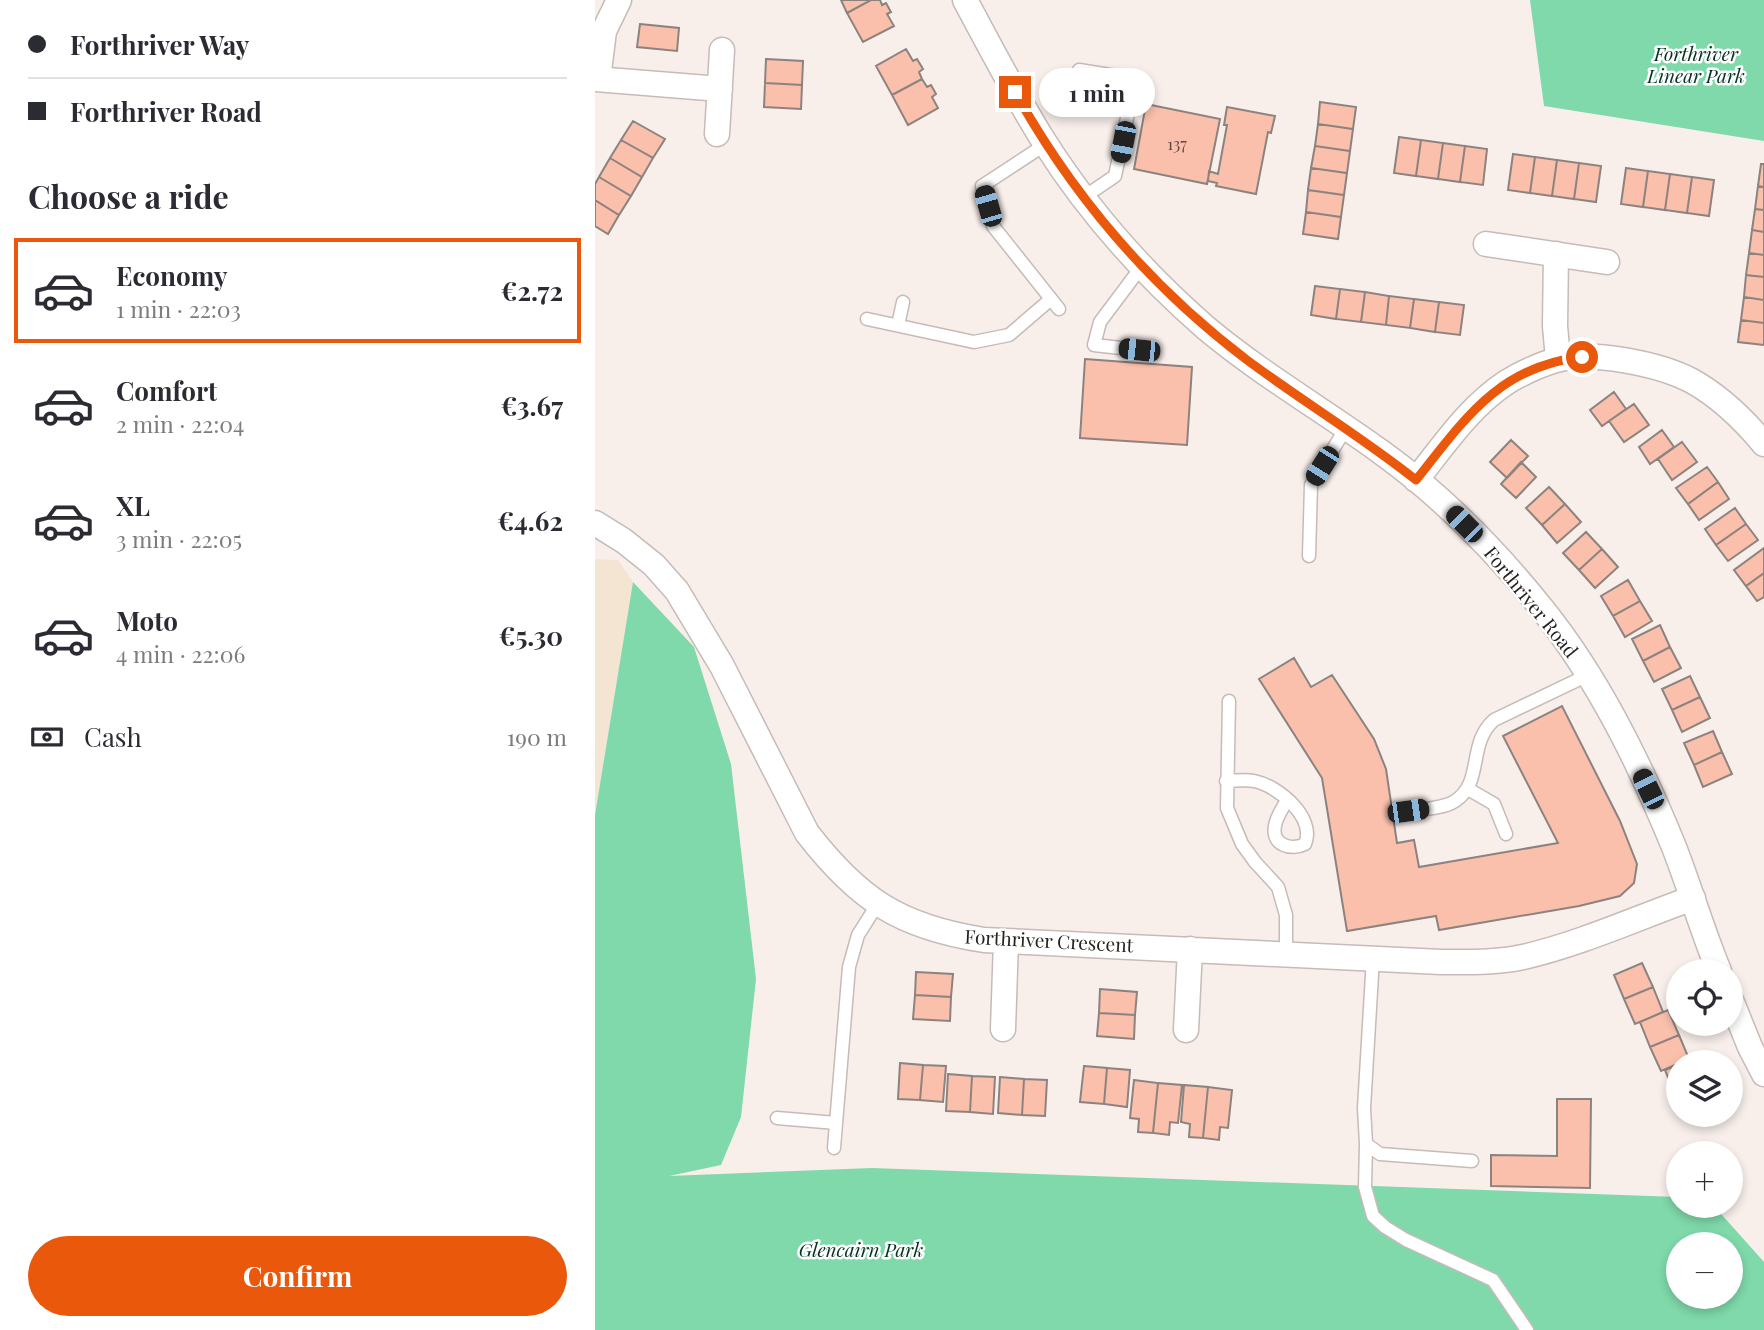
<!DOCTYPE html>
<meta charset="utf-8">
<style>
body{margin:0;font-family:"Playfair Display",serif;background:#f2f2f3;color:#2b2b33;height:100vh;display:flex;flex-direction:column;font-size:26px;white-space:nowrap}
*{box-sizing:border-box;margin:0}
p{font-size:23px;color:#7c7c81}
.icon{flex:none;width:38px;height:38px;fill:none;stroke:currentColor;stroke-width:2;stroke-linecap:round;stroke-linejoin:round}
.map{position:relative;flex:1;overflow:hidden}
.panel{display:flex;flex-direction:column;background:#fff;width:595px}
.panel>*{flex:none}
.guide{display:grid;align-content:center;height:154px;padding:0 28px;background:#fff}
.buttons{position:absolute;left:1071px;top:959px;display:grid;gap:14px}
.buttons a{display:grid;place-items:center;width:77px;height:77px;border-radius:50%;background:#fff;box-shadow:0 4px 10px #0003;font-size:35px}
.end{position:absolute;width:32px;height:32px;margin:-16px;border:9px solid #ea580c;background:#fff;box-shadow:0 0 0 4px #fff}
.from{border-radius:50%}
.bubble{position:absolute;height:49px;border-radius:24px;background:#fff;box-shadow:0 4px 10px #0003;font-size:23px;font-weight:700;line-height:49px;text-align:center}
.car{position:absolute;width:21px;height:42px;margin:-21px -10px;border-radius:9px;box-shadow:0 0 5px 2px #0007;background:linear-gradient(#222 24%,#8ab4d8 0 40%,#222 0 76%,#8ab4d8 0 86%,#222 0)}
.guide b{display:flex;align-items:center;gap:24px;height:66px;font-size:26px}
.guide b+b{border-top:2px solid #e1e1e2}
.guide i{width:18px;height:18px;background:#2b2b33}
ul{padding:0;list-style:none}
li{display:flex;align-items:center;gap:21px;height:105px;margin:0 14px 10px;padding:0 14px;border:4px solid transparent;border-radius:0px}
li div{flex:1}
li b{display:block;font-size:26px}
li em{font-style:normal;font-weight:700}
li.on{border-color:#ea580c}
li>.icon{width:63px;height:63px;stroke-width:1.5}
h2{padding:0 28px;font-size:32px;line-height:84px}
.pay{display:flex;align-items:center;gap:18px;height:77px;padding:0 28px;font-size:26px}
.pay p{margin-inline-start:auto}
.cta{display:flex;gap:14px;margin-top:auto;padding:14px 28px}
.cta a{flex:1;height:80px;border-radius:42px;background:#ea580c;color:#fff;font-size:28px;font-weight:700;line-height:80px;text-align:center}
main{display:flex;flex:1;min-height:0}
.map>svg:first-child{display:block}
</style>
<main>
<section class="panel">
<div class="guide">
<b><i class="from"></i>Forthriver Way</b>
<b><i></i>Forthriver Road</b>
</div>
<h2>Choose a ride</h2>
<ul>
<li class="on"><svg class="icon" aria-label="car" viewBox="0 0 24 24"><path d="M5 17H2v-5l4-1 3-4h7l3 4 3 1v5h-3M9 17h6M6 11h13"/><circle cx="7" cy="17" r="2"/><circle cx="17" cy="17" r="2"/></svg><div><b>Economy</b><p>1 min · 22:03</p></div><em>€2.72</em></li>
<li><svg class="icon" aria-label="car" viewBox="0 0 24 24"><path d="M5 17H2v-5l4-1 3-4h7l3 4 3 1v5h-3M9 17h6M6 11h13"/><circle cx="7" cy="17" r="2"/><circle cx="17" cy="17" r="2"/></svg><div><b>Comfort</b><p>2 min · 22:04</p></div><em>€3.67</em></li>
<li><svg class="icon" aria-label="car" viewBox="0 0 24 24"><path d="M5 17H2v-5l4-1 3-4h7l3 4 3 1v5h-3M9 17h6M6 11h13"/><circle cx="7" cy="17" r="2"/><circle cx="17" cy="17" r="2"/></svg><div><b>XL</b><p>3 min · 22:05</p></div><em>€4.62</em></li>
<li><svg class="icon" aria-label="car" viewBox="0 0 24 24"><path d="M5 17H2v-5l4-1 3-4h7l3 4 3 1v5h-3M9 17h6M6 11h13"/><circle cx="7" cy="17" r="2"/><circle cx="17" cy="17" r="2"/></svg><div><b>Moto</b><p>4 min · 22:06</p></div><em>€5.30</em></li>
</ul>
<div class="pay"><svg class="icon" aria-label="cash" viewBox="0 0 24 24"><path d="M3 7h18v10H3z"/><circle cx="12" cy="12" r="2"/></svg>Cash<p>190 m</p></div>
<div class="cta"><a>Confirm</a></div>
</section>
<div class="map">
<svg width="1169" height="1330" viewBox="0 0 1169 1330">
<rect width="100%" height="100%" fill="#f8efeb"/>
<!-- education -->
<path fill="#f3e5d2" d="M0,559L23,560L38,582L0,815Z"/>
<!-- green -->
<path fill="#7fd9aa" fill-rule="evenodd" d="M935,0H1169V141L949,106Z
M38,582L99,647L136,764L161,979L146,1117L126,1165L74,1176L277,1168L1083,1197V1206H1119L1169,1262V1330H0V815ZM1083,1244H1136V1297H1083Z"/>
<!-- building -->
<path fill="#fac0ab" stroke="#8c8380" stroke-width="2" d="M246,0H276L252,13Z
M276,0H285L287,5L291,3L296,12L292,14L299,26L268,42L252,13Z
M45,24L84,28L82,51L42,47Z
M311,49L318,61L322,59L328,69L324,72L327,79L297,95L281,66Z
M171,59L208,61L207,85L170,83Z
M327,79L332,87L336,85L341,94L337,97L343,108L313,125L297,95Z
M170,83L207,85L206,109L169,107Z
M725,102L761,107L758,129L723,124Z
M551,104L625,119L612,184L539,169Z
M632,107L680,116L676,133L673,132L661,194L621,186L622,183L613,181L614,171L623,174L632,125H629Z
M38,121L70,139L58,158L26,140Z
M723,124L758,129L755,151L720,146Z
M804,137L826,140L821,176L799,173Z
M26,140L58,158L47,177L15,158Z
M826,140L848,143L843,179L821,176Z
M848,143L870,146L865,182L843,179Z
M720,146L755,151L752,173L716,168Z
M870,146L892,149L888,185L865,182Z
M918,154L940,157L935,193L913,190Z
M940,157L962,160L957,196L935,193Z
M15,158L47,177L36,196L4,177Z
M962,160L984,163L979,199L957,196Z
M984,163L1006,166L1001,202L979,199Z
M1166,164H1169V187L1163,186Z
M716,168L752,173L749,195L713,190Z
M1031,168L1053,171L1048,207L1026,204Z
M1053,171L1075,174L1070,210L1048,207Z
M1075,174L1097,177L1092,213L1070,210Z
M4,177L36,196L24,215L0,200V184Z
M1097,177L1119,180L1114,216L1092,213Z
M1163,186L1169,187V210L1160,209Z
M713,190L749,195L746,217L711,212Z
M0,200L24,215L13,234L0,226Z
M1160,209L1169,210V232L1157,230Z
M711,212L746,217L743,239L708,234Z
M1157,230L1169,232V255L1154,253Z
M1154,253L1169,255V277L1151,275Z
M1151,275L1169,277V300L1149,297Z
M720,286L745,289L741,319L716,315Z
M745,289L770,292L766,322L741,319Z
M770,292L794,296L791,325L766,322Z
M794,296L819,299L815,328L791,325Z
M1149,297L1169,300V323L1146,320Z
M819,299L844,302L840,332L815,328Z
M844,302L869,305L865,335L840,332Z
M1146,320L1169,323V345L1143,342Z
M490,359L597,367L592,445L485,438Z
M1019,392L1031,409L1007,426L995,410Z
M1039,404L1054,425L1029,442L1014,421Z
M1067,430L1079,447L1055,464L1044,447Z
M916,440L933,456L912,478L895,462Z
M1087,442L1102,462L1077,480L1063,459Z
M926,462L941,477L921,498L906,484Z
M1112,467L1123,482L1093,504L1081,488Z
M1123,482L1134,499L1104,520L1093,504Z
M954,487L970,504L947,525L931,508Z
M970,504L986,522L962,543L947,525Z
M1140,508L1151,524L1121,545L1110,529Z
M1151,524L1163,540L1133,561L1121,545Z
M991,532L1007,549L984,570L968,553Z
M1169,548V573L1151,586L1139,570Z
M1007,549L1023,567L1000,588L984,570Z
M1169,573V597L1162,601L1151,586Z
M1033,580L1045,601L1018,616L1006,596Z
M1045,601L1057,621L1030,637L1018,616Z
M1065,625L1075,647L1048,661L1037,639Z
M1075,647L1086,668L1059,682L1048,661Z
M699,658L716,687L737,675L779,739L791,769L802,843L819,840L824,867L963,843L908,736L967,706L1025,821L1042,864L1039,883L1025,896L984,906L844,930L841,916L752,931L727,778L664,679Z
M1095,676L1105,697L1077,710L1067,689Z
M1105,697L1115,718L1087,732L1077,710Z
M1118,731L1127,752L1099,765L1089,743Z
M1127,752L1137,774L1108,787L1099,765Z
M1047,963L1058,987L1029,999L1019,975Z
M321,972L358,974L356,997L320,995Z
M1058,987L1068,1012L1040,1024L1029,999Z
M505,989L542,992L540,1015L504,1013Z
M320,995L356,997L355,1021L318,1019Z
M1073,1010L1084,1035L1055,1047L1045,1022Z
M504,1013L540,1015L539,1039L502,1036Z
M1084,1035L1094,1059L1066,1071L1055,1047Z
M305,1063L328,1065L325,1100L303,1099Z
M328,1065L351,1066L348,1102L325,1100Z
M1083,1065V1093L1080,1095L1070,1070Z
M489,1066L512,1068L509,1104L485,1102Z
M512,1068L535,1070L532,1107L509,1104Z
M353,1074L377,1076L375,1112L351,1111Z
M377,1076L400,1077L398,1114L375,1112Z
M405,1077L429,1079L427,1115L403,1113Z
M429,1079L452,1080L450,1116L427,1115Z
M539,1080L563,1083L558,1133L543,1132L544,1119L535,1118Z
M563,1083L587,1085L583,1123L575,1122L574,1135L558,1133Z
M589,1085L613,1087L608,1138L594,1137L595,1124L586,1122Z
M613,1087L637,1090L633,1128L625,1127L624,1140L608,1138Z
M962,1099H996L995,1188L896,1186V1155L962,1156Z"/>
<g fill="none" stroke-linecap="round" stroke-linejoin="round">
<!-- service casing -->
<g stroke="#c5bbb8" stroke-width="15">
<path id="service" d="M484,70L540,79L520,176L489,197
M451,144L387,186L398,226L464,309
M272,319L379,342L414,335L456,299
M303,325L308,302
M544,350L499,345L505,322L547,266
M714,556L716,485L751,428
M634,701L632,808L647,844L660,862L683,887L691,915V953
M631,781C640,781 650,779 659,781C684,786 721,818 710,844C696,851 676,845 680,826C681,817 688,808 692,800
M873,789L899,804L911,834
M813,811C827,809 848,809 860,801C889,782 872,744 899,720L993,675
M778,958L769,1108L771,1144L785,1154L877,1161
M182,1118L241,1123
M771,1144L770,1187L778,1216L790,1227L811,1240L898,1280L932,1330
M239,1148L254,967L263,935L282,905"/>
</g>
<!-- minor casing -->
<g stroke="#c5bbb8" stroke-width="27">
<path id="minor" d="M370,0C396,48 421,97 450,143C494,212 549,274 611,328C666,374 728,410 786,452C847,496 901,551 948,610C1004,680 1045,764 1079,847C1095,888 1107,930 1124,971
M0,79L125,89
M3,79L9,31L24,0
M122,134L127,50
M891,244L1012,262
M961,254L960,326L963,359
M821,480C849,445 874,407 912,382C927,373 944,365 961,360C996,350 1065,364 1097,381C1124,396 1149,420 1169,444
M0,523L29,541L59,565L82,591L127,666L212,833C264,900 305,927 389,940L846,962C873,962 901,963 928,957C985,944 1042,918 1098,898
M1136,1000L1155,1047L1169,1074
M408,1029L411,941
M591,1030L595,949"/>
</g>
<!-- service -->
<use href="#service" stroke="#fff" stroke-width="12"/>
<!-- minor -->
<use href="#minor" stroke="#fff" stroke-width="24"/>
</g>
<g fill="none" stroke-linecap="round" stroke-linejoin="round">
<!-- route -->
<path stroke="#ea580c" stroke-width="9" d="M420,92C478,196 557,288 652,360C707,401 767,437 821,480C869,420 904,366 987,357"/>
</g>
<g text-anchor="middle" stroke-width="5" stroke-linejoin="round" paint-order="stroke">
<!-- number labels -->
<g font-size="16" fill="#5a4942">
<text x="582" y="150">137</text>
</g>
<!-- park labels -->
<g font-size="19" font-style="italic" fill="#03321e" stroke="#fefefe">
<text x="1101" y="61">Forthriver<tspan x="1101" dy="22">Linear Park</tspan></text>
<text x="266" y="1257">Glencairn Park</text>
</g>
<!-- street labels -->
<g font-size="19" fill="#24211f" stroke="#fefefe">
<text transform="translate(936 602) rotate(51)" y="7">Forthriver Road</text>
<text transform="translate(454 941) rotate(3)" y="7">Forthriver Crescent</text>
</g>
</g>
</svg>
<div class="buttons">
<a><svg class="icon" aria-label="locate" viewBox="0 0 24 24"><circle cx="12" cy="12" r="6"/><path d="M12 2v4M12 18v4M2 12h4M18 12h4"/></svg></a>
<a><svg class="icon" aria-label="layers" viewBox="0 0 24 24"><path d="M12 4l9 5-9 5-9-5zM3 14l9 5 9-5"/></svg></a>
<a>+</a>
<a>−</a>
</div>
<i class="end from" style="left:987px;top:357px"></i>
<i class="end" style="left:420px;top:92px"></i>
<div class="bubble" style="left:444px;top:68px;width:116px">1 min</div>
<i class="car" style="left:528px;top:142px;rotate:191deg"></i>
<i class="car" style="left:393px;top:206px;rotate:344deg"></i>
<i class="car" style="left:544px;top:350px;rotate:276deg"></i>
<i class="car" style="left:727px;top:466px;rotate:212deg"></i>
<i class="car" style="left:869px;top:524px;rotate:315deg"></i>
<i class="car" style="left:1053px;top:789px;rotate:334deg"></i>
<i class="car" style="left:813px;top:811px;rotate:82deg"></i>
</div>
</main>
